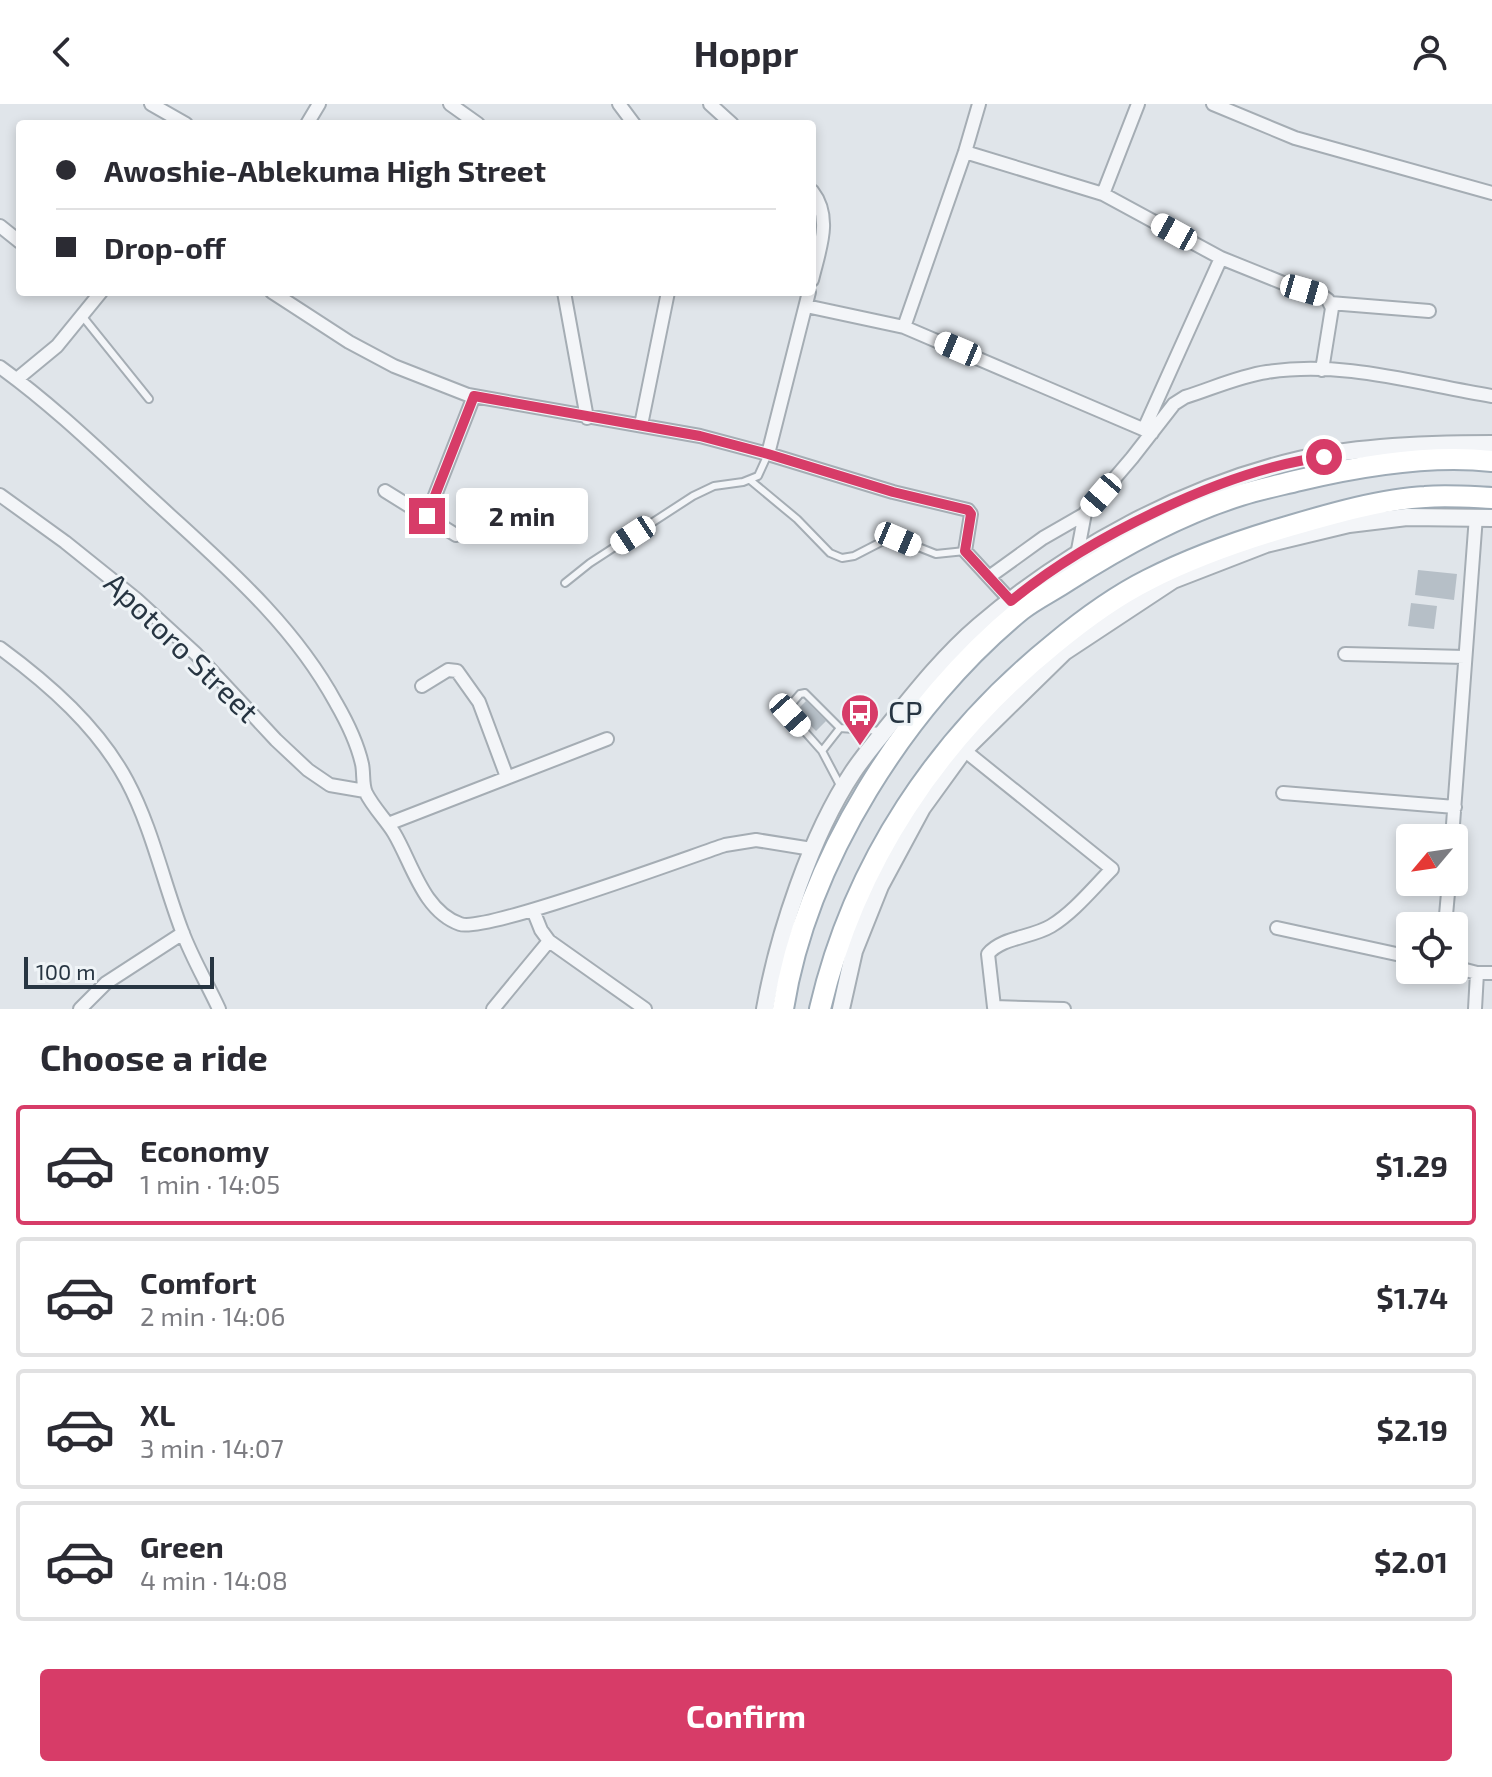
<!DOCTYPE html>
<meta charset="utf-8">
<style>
body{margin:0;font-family:"Exo 2",sans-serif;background:#f7f7f7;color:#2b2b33;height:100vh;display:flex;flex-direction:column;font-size:30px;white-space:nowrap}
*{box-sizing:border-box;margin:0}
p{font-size:26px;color:#7c7c81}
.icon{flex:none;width:44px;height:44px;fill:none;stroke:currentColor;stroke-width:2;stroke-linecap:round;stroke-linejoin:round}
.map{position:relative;height:905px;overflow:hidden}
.drawer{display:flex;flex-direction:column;background:#fff;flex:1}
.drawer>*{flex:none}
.guide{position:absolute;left:16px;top:16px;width:800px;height:176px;border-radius:8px;box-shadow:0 4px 12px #0003;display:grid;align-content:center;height:176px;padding:0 40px;background:#fff}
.needle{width:52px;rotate:241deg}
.fabs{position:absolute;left:1396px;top:720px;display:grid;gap:16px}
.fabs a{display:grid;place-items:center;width:72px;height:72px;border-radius:8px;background:#fff;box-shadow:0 4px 12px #0003;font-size:40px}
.scale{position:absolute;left:24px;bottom:20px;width:190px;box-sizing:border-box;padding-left:8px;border:4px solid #273542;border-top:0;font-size:22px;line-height:28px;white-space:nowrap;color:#273542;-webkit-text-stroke:6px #eff4f7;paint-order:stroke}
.end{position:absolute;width:36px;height:36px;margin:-18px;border:10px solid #d73c68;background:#fff;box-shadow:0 0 0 4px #fff}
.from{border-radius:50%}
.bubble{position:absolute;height:56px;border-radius:8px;background:#fff;box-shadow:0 4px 12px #0003;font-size:26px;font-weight:700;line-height:56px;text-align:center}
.car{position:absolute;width:24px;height:48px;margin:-24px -12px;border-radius:10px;box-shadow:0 0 6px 2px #0007;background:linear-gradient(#fff 24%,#345 0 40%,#fff 0 76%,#345 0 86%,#fff 0)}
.guide b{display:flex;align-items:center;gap:28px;height:76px;font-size:30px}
.guide b+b{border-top:2px solid #e1e1e2}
.guide i{width:20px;height:20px;background:#2b2b33}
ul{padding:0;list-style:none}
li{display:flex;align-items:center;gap:24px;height:120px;margin:0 16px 12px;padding:0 24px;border:4px solid #e1e1e2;border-radius:8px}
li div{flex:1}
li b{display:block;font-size:30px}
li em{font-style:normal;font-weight:700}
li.active{border-color:#d73c68}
li>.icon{width:72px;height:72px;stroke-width:1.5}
h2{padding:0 40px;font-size:36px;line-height:96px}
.cta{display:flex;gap:16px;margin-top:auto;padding:16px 40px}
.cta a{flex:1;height:92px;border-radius:8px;background:#d73c68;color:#fff;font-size:32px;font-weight:700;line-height:92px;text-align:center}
header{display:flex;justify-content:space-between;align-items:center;height:104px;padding:0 40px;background:#fff;font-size:36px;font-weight:700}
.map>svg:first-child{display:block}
</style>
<header><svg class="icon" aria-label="back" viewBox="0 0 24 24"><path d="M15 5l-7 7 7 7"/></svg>Hoppr<svg class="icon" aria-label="person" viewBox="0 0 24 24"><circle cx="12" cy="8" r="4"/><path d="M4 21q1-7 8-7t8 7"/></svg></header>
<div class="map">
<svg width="1492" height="905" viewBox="0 0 1492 905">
<rect width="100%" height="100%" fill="#e0e5ea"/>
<!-- building -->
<path fill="#b6bfc7" d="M1418,466L1457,470L1454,496L1415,491Z
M1411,499L1437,502L1434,525L1408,522Z
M806,597L826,617L816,627L796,607Z"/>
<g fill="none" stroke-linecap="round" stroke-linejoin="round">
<!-- service casing -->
<g stroke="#a5adb4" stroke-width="10">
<path id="service" d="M83,213L149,295
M750,376L797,415L830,449L842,454L854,452L885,436L898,435L936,450L965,447
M565,479L590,459L693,392L714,382L743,378L758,372L768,350
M822,647L790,611L788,604L800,590L805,589L840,624
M842,685L822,647L840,624L881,627"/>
</g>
<!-- minor casing -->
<g stroke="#a5adb4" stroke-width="16">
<path id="minor" d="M151,0L186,20
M450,0L478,20
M619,0L634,20
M710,0L732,20
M1213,0L1295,34L1492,89
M307,20L319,0
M965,48L1103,90L1221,154L1288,181L1320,190L1328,196L1332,204L1322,266
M812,87C833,114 819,146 812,176
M1103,90L1138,0
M0,122L20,138
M272,188L349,238L394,262L468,291L700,332L768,350L893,388L968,406L971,410L965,447L1011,497
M564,188L587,314
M1330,199L1429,207
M806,202L904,223L1152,329
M904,223L965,48L979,0
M0,263C54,302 102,349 151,394C219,457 291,516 336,599C347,618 357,638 362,660C364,669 362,681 366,689C373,703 386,716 394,729C412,759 423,807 460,820C485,829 686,754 725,741L756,736L812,745
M17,275L57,242L101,188
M641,321L668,188
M1144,325L1221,154
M768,350L809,188
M385,387L456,431
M0,391L65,438L136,495L196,550L276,636L308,666L330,681L365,687
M427,412L474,292
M1077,451L1085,409L1132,354L1174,300L1185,293C1211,285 1239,272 1267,268C1344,256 1417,280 1492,292
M989,473L1043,434L1083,411
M0,544C49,580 98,623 127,677C152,724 163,777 182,827C192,854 207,879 219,905
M1345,550L1465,553
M422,582L448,566L457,567L479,598L507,673
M964,646L1112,765C1093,784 1074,808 1051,822C1031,834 1002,833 988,850L994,903L1064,905
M1283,689L1455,703
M388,720L607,635
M1452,734L1476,412
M533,806L541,826L549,837L645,905
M1445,822L1449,778
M1277,824L1410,853
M1454,863L1477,869H1492
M80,905L106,879L183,829
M493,905L549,837
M1475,905L1477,869"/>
</g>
<!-- tertiary casing -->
<g stroke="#a5adb4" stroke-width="20">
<path id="tertiary" d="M765,905C778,831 811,731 853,668C863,653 875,639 886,625C915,589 944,552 979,522C1069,445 1184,383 1299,356C1358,342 1432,340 1492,340
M841,905L854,847L880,782L922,704L964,646L1064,548L1173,476L1266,440L1349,420L1407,413L1492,414"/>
</g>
<!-- primary casing -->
<g stroke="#9eabb6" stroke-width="24">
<path id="primary" d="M783,905C806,758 906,600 1021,506C1035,495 1052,487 1067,477C1120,443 1180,410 1241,391C1260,385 1280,381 1300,376C1359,362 1431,350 1492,357
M820,905C854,759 938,634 1054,540C1083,516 1114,493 1148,476C1193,453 1242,436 1290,422C1331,410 1383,395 1425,393C1447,391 1470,393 1492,394"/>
</g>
<!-- service -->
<use href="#service" stroke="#f3f5f8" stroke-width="6"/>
<!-- minor -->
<use href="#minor" stroke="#f3f5f8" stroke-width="12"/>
<!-- tertiary -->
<use href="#tertiary" stroke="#f3f5f8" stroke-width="16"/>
<!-- primary -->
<use href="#primary" stroke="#fff" stroke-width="20"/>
</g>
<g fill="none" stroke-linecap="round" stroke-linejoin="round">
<!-- route -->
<path stroke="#d73c68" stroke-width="10" d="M427,412L474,292L700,332L768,350L893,388L968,406L971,410L965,447L1011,497C1087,434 1227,365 1324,353"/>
</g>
<!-- icons -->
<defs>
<g id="bus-pin" transform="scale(2)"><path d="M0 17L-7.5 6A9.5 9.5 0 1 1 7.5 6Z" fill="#d73c68" stroke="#eff4f7"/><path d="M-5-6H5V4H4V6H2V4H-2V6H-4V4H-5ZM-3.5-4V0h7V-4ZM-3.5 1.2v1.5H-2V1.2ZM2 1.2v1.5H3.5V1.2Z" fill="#fff"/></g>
</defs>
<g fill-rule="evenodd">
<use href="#bus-pin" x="860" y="609"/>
</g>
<g text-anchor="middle" stroke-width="6" stroke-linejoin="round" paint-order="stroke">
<!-- street labels -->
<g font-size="30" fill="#273542" stroke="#eff4f7">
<text transform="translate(181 544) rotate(44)" y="10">Apotoro Street</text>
</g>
<!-- poi labels -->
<g font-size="30" fill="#273542" stroke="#eff4f7" text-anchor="start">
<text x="888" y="619">CP</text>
</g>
</g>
</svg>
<div class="fabs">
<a><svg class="needle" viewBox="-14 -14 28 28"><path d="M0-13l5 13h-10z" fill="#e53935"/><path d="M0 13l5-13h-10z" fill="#7c7c81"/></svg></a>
<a><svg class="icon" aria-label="locate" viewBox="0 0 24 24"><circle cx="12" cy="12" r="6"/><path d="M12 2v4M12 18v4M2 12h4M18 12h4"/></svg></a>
</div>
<div class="scale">100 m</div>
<i class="end from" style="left:1324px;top:353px"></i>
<i class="end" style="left:427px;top:412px"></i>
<div class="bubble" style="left:456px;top:384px;width:132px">2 min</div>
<i class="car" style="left:1174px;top:128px;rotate:299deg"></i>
<i class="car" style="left:1304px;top:186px;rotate:106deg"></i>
<i class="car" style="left:958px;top:245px;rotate:293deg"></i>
<i class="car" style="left:1101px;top:391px;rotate:221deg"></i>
<i class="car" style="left:633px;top:431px;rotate:237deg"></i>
<i class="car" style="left:898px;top:435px;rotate:113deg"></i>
<i class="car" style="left:790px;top:611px;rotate:138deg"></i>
<div class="guide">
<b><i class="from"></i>Awoshie-Ablekuma High Street</b>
<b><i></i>Drop-off</b>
</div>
</div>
<section class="drawer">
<h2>Choose a ride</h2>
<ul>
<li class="active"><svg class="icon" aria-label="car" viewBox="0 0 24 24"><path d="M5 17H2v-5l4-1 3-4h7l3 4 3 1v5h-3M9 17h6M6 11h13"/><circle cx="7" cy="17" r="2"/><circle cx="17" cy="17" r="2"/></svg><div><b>Economy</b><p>1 min · 14:05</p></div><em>$1.29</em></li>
<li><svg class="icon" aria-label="car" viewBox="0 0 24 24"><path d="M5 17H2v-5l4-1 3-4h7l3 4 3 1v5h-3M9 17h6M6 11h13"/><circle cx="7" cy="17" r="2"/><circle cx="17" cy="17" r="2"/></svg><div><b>Comfort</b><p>2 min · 14:06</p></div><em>$1.74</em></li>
<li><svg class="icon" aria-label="car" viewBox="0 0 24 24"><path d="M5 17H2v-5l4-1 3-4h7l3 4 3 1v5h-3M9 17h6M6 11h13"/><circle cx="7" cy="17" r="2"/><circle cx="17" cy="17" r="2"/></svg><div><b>XL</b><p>3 min · 14:07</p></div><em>$2.19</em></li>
<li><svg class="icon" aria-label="car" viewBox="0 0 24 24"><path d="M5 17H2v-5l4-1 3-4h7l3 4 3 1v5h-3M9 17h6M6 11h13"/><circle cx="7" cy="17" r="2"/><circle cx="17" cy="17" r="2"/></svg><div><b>Green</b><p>4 min · 14:08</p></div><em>$2.01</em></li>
</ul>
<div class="cta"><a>Confirm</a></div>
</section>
